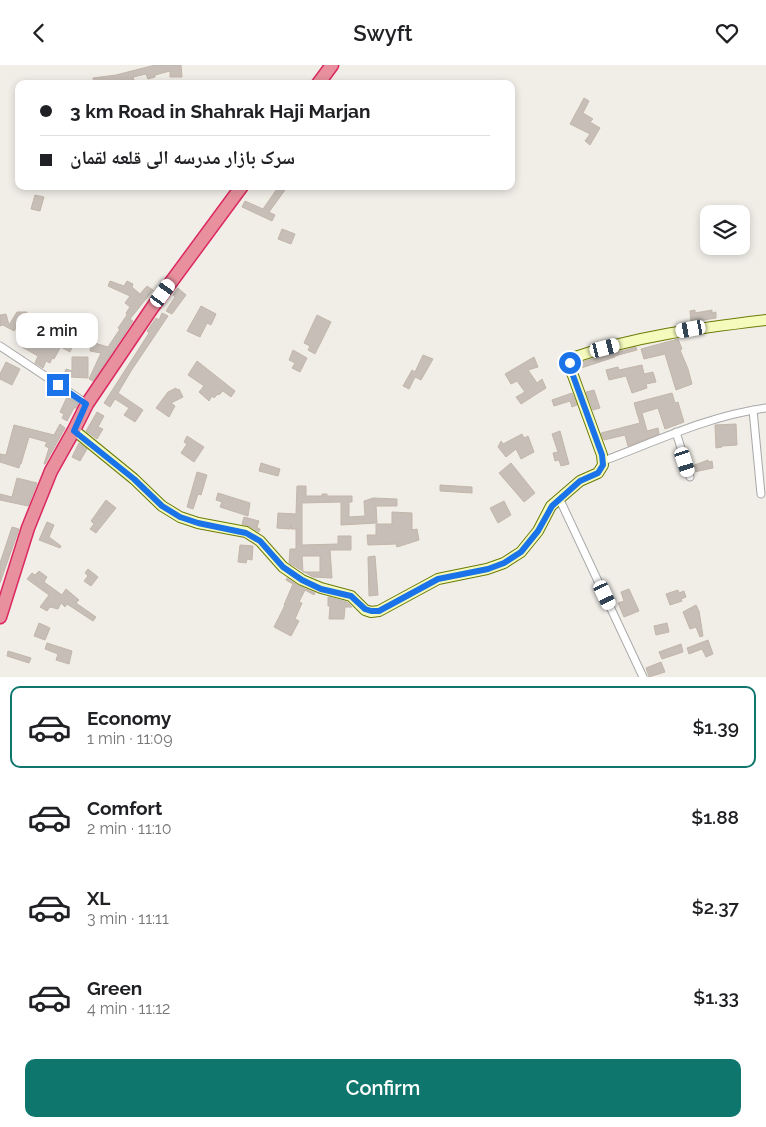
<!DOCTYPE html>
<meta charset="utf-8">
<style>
body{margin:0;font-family:Raleway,"Noto Naskh Arabic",sans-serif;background:#f2f2f2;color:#202124;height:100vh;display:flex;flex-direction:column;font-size:19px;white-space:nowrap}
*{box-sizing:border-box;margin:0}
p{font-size:16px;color:#757577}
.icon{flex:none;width:28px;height:28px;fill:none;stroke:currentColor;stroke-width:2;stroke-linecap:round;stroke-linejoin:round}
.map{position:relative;height:612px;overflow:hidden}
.panel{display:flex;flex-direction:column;background:#fff;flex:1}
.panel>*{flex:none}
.guide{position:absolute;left:15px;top:15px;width:500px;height:110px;border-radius:10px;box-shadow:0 2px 8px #0003;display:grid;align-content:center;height:110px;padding:0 25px;background:#fff}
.buttons{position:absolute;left:700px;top:140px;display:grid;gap:10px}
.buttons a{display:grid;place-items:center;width:50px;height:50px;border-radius:10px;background:#fff;box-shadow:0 2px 8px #0003;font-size:25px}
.end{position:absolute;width:22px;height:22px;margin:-11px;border:6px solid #1a73e8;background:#fff;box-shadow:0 0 0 2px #fff}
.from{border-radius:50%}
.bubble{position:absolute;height:35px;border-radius:10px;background:#fff;box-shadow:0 2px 8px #0003;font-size:16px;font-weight:600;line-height:35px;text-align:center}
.car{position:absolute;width:15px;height:30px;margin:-15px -8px;border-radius:6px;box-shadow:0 0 4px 1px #0007;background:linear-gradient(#fff 24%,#345 0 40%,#fff 0 76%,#345 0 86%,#fff 0)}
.guide b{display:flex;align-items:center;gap:18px;height:48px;font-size:19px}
.guide b+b{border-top:1px solid #e0e0e0}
.guide i{width:12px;height:12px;background:#202124}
ul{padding:9px 0 0;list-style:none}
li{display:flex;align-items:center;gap:15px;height:82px;margin:0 10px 8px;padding:0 15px;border:2px solid transparent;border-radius:10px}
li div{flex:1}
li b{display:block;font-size:19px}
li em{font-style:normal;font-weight:600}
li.selected{border-color:#0f766e}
li>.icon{width:45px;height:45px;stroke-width:1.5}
.primary-button{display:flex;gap:10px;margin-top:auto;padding:10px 25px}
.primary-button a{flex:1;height:58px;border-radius:10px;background:#0f766e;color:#fff;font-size:20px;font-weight:600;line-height:58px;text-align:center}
header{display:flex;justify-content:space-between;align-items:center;height:65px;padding:0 25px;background:#fff;font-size:22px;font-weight:600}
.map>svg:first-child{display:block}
</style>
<header><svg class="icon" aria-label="back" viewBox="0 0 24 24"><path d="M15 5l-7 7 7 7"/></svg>Swyft<svg class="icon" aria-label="heart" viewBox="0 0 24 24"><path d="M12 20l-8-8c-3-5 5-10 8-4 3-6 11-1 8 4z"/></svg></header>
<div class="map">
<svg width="766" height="612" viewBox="0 0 766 612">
<rect width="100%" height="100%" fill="#f1eee8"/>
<!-- building -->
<path fill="#c6beb7" stroke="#c3b6aa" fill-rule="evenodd" d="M155,0H181L182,12H170V6L155,10V12L148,14L146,9L133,12L135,19H94L93,13L116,10Z
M584,33L589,36L583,48L593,54L590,57L600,63L590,80L585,76L590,69L570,59Z
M279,121H288L269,147L275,150L272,156L242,142L245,136L263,144Z
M35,130L44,132L40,146L31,144Z
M282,164L295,169L291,179L278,174Z
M110,216L124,221L127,216L133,219L132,222L140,229L147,221L153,225L130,254L133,256L93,316L89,314L101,288L90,286L91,277L108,282L120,264L118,263L127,250L126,248L130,242L125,238L130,231L108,221Z
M178,223L186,230L172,249L166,246L175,232L173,230Z
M201,241L216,249L211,260L207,258L200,272L187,266Z
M695,245V248L712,245V248L716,247V253L691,257L690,246Z
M17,247H27L25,254L23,253L14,266L3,260L0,261V250L6,249L9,260Z
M162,248L168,251L166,254L131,306L118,328L143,345L135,357L124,350L129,343L115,334L110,342L104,338L149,268L147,266L156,253L159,255Z
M317,250L331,257L315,289L308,285L310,281L304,278Z
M29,270L48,279L49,278L60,283L54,294L52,293L50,298L46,296L43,303L35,298L38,291L22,282Z
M64,270L75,276L70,287L59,281Z
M678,274L682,284L680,285L688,304L692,319L676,325L665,289L644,294L641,284Z
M636,282L637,285L615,291V292L578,304V298Z
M293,285L307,293L300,307L292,303L295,298L289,295Z
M423,290L433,294L421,315L415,312L409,324L403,321L412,305L415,307Z
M72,292H88V313L70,312L67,318L62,315L66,304L72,306Z
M534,292L538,302L528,305L537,318L542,314L546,323L521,339L516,332L525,327L517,316L511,319L505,309Z
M197,296L235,326L231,332L223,326L219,330L218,329L214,333L212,331L209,336L199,327L204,321L188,310Z
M6,297L20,304L12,320L0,314V309Z
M642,300L644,309L653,307L656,317L646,319L647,323L632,328L626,311L609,315L606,305L618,302L619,305Z
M176,323L177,325L179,324L183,332L171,338L175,341L169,352L156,343L168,327Z
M594,325L600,343L593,345L586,327Z
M572,328L577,340L572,342L570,336L554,341L552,335Z
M672,328L675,338L678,337L684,357L665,364L658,343L642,348L647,366L658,363L659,369L628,381L625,370L604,375L601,368L640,358L634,338Z
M67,332L78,339L76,343H74L67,356L62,353L64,349L60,347Z
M97,347L104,351L98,362L103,364L97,374L86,366Z
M60,359L65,363L45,399H44L49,383L45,381L47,377L29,372L21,399H20L19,403L0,397V389L6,390L14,360L54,370Z
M736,359L737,380L722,381V382L716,383L715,360Z
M560,366L569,399L561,401L559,395L555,396L553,388L558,387L552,369Z
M522,369L524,373L528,371L534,387L521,394L516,384L506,392L498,382L501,376L503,379Z
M187,371L204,382L194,397L181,388L187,379L184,377Z
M79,378L87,384L80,396L72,392Z
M708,395L709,397L712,396L713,403L694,407L692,401Z
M261,398L280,404L278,411L259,406Z
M511,398L535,428L524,437L499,408Z
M197,407L207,410L201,430L198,429L193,444L187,442Z
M17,413L37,418L28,441L0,435V429L12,432Z
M440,420L472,422V428L440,426Z
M297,421H306V431H322V429H327V431H352V437H349V452L365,451L364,436L373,433L397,434V441H376L377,458L341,460V437L302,438V480L338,479V471H351V485H330L332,513L313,512L289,498L290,484H296V464H291V460L290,464L277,463L278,448L296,449ZM302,491H320V507H303Z
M218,428L250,438L248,451L220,442L222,437L216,435Z
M106,435L116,443L96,468L90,464L94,459L91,456Z
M504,436L511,450L498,458L490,443Z
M392,447L412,448V465L417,464L419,475L397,482L396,479L368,480L367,470H376V459H392Z
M244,452L259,456L257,462H256L260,464L259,467L249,461L242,459Z
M47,457L54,460L49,472L61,481L60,483L39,475Z
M12,462L19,464L0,518V498Z
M240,480L253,481L252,495L247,494L246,498L238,497Z
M375,491L378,530L369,531L368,492Z
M88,504L98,512L91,521L84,516L88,511L85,508Z
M39,506L47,512L44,517L62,530L66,524L79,535L76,538L96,552L93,556L67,539L65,542L61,538L58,544L50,542L47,546L40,542L49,530L27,514L32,508L35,510Z
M287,513L299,521L315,528L314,530L305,525L299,537L302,538L295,554L299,556L291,571L274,562L285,540H284L293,519L286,515Z
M629,524L639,546L624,552L618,538L624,536L621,527Z
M678,525L679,528L684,526L686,532L681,534L682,536L670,540L666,529Z
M328,532L347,537L352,542H345L344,554H329L330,541H328Z
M696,540L699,546L703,571L700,572L696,562L690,564L683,547Z
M39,558L50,563L45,575L34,571Z
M667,558L669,567L656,570L654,561Z
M708,575L713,589L706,592L702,584L689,589L687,583Z
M47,578L72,586L69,599L56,595L58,589L45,584Z
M681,579L683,587L662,594L659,587Z
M8,586L31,593L29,598L7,591Z
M661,597L665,607L649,612L646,603Z"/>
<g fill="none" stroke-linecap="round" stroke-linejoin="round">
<!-- street casing -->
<g stroke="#a8a8a8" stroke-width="9">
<path id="street" d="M0,281L87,339
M753,345L761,429
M676,367L690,412
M603,396C657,376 708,351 766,343
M559,433L643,612"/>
</g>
<!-- secondary casing -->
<g stroke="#6b7b05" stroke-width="12">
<path id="secondary" d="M74,365L134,414L162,441L180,452L198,458L246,467L260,476L283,502L302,515L321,523L351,531L365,545L371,547L379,546L438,514L487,504L504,498L521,487L538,466L551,441L580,416L598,408L603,400L602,390L571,305L572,293C636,271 699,263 766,255"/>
</g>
<!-- highway casing -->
<g stroke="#dc2860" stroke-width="15">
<path id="highway" d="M318,19L332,0
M0,552L28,463L51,406L74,365L87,339L152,243L242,121"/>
</g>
<!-- street -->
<use href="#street" stroke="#fff" stroke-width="7"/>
<!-- secondary -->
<use href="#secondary" stroke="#f5fabd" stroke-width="10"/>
<!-- highway -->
<use href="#highway" stroke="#e8909e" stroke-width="12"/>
</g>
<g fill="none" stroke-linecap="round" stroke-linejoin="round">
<!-- route -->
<path stroke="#1a73e8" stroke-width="6" d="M58,320L86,339L74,366L134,414L162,441L180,452L198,458L246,468L260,476L283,502L302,515L321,524L351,531L365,544L371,546H379L438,514L488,504L504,498L521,487L538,466L552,441L580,416L598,408L603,400L602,390L571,305L570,298"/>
</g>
</svg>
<div class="buttons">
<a><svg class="icon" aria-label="layers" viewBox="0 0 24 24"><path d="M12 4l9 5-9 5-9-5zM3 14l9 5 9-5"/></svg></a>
</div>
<i class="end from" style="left:570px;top:298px"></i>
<i class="end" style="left:58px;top:320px"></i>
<div class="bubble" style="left:16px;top:248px;width:82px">2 min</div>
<i class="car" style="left:163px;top:228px;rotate:36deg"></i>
<i class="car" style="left:691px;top:264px;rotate:260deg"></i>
<i class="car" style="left:605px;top:283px;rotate:76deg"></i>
<i class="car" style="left:685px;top:397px;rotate:162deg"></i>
<i class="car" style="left:605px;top:530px;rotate:155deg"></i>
<div class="guide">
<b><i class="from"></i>3 km Road in Shahrak Haji Marjan</b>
<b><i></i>سرک بازار مدرسه الی قلعه لقمان</b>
</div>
</div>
<section class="panel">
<ul>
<li class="selected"><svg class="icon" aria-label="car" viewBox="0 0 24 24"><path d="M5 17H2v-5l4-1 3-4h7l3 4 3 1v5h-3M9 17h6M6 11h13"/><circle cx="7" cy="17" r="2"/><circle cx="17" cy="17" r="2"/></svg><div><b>Economy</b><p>1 min · 11:09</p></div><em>$1.39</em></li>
<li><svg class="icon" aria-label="car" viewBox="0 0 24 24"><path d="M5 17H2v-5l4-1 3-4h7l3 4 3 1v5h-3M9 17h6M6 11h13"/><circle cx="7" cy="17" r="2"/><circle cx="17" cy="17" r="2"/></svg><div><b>Comfort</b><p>2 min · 11:10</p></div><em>$1.88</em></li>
<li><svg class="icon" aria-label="car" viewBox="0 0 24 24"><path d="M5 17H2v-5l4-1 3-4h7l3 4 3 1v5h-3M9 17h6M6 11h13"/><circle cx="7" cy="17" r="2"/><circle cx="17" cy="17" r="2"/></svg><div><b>XL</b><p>3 min · 11:11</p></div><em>$2.37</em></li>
<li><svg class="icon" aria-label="car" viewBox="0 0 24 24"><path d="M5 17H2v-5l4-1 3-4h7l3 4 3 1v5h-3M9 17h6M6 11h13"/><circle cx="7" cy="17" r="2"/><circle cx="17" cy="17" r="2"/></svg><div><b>Green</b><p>4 min · 11:12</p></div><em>$1.33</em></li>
</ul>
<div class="primary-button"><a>Confirm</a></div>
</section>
